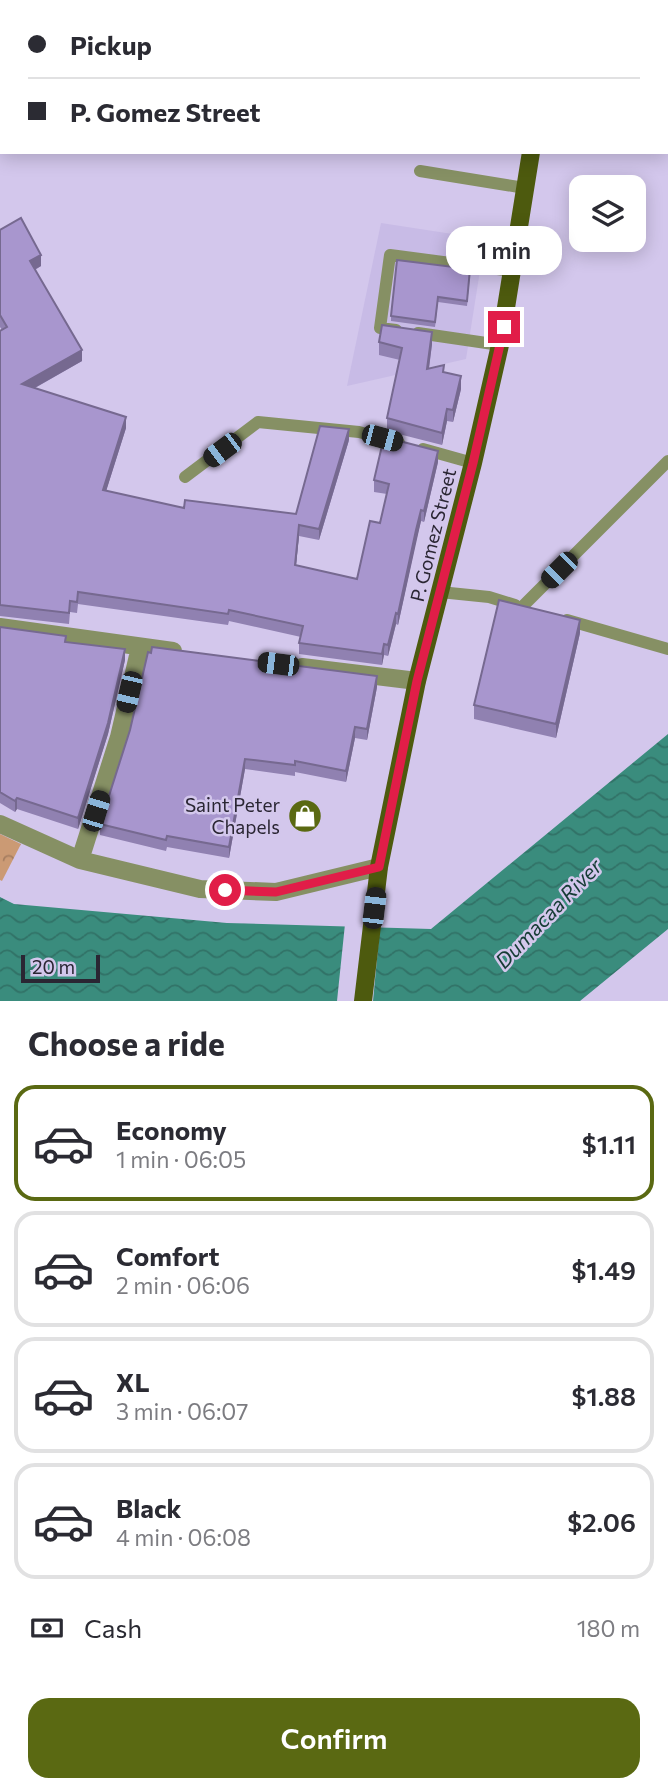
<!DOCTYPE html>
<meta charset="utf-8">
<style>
body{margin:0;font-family:Commissioner,sans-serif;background:#f2f2f3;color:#2b2b33;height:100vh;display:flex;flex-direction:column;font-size:26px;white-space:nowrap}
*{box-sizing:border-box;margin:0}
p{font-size:23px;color:#7c7c81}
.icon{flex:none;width:38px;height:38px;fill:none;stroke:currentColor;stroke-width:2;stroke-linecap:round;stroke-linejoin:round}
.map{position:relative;height:1001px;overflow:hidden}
.panel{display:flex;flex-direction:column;background:#fff;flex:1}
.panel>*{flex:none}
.guide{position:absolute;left:0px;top:0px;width:668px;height:154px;box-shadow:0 4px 18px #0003;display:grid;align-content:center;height:154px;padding:0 28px;background:#fff}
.fabs{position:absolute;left:569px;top:175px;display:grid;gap:14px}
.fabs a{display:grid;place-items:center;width:77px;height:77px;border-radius:14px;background:#fff;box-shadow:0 4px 18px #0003;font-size:35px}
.scale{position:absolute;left:21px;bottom:18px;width:79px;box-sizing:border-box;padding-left:7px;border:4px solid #2a2633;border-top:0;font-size:19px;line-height:24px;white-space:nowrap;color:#2a2633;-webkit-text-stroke:5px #d3c7ec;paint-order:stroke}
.end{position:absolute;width:32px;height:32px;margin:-16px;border:9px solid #e11d48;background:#fff;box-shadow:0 0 0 4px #fff}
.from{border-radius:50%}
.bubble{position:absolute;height:49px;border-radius:21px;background:#fff;box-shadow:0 4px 18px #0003;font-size:23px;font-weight:600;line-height:49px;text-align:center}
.car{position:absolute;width:21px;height:42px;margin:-21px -10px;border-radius:9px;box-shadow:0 0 5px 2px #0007;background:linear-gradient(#222 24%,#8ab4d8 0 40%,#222 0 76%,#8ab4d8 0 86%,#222 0)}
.guide b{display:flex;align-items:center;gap:24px;height:66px;font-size:26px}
.guide b+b{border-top:2px solid #e1e1e2}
.guide i{width:18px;height:18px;background:#2b2b33}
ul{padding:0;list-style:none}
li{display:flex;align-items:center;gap:21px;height:116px;margin:0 14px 10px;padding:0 14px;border:4px solid #e1e1e2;border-radius:21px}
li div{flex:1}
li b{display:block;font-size:26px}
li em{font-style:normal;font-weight:600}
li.current{border-color:#5a6912}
li>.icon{width:63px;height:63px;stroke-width:1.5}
h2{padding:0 28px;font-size:32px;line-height:84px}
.pay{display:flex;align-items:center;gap:18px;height:77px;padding:0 28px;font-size:26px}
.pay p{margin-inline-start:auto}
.primary-button{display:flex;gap:14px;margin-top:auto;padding:14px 28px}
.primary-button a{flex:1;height:80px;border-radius:21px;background:#5a6912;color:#fff;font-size:28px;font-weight:600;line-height:80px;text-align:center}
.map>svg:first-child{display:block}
</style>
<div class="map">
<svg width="668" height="1001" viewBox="0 0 668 1001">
<defs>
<pattern id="park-crowns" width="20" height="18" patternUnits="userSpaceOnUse" patternTransform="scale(1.75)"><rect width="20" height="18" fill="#cb9a74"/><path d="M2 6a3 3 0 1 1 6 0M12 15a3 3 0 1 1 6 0" fill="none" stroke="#a57d60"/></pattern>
<pattern id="water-waves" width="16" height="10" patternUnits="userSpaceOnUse" patternTransform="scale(1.75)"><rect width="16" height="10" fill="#3a8c7d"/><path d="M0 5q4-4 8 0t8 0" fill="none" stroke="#317267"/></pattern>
</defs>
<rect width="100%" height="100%" fill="#d3c7ec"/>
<!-- built -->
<path fill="#c8bbe6" d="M381,223L485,239L466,359L347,386Z"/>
<!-- park -->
<path fill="url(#park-crowns)" d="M0,834L21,844L2,881L0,880Z"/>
<!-- water -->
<path fill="url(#water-waves)" d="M668,734V929L580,1001H0V897L14,904L227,923L431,929Z"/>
<!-- pier -->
<path fill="#d3c7ec" d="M345,924L371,928L380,927L373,1001H337Z"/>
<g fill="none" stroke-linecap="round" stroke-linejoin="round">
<!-- service -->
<path stroke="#869064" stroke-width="12" d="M420,171L525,188
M396,330L380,328L390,255L512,271
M418,333L500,345
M423,449L473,463
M185,477L258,422L359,432L399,443
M440,592L489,597L515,605
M522,607L668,461
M567,620L668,649"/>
<!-- minor -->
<path stroke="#869064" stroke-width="18" d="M0,627L173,651
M302,667L417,681
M0,824L80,860L200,889L276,892L379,867
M80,860L119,737L140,647"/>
<!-- primary -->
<path stroke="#4d5a0e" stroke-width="18" d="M555,2V0
M363,1001L379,867L417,681L473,463L500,345L531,152"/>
</g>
<!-- wall -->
<path fill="#9081b1" d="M0,230L41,266L35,270L82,361L35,388L126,428L106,491L184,508L296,514L349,440L319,540L299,536L296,565L357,579L380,523L387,494L374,492V480L438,462L424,522L421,521L416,541L398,625L396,624L388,656L384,655L382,665L299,654V643L301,637L229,621L228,625L78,604L77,613L70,612L69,624L0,616V331L2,330L0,327Z
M470,274L467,306L438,302L435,327L391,321V316Z
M379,342L432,344L429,369L444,372L461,389L453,422L447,421L442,445L387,431V418L400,360L379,355Z
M0,627L66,642L125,660L108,734L78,829L17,809L15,812L0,803Z
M580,633L556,738L474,719V705Z
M377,687L367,740L355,738L346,782L295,772V776L245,769L229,858L167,847L166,851L100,835V824Z"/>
<!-- shaded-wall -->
<path fill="#766990" d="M41,255V266L30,272V261Z
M432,332V344L427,382V369Z
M82,350V361L22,395V384Z
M461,376V389L453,422V410Z
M447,409V421L442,445V433Z
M126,417V428L103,501V490Z
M349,429V440L319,540V529Z
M438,451V462L424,522V511Z
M421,510V521L398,625V614Z
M299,525V536L295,576V565Z
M396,613V624L388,656V645Z
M580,620V633L556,738V724Z
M384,644V655L382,665V654Z
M125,649V660L108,734L78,829V818Z
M377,676V687L367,740V729Z
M355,727V738L346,782V771Z
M245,759V769L229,858V847Z
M17,798V809L15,812V801Z"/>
<!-- building -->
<path fill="#a896ce" stroke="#766990" stroke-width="2" d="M446,0H517V2H446Z
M568,0H616V2H567Z
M21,218L41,255L30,261L82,350L22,384L126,417L103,490L184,508L185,500L296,514L320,426L349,429L319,529L299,525L295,565L357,579L370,521L380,523L389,484L374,480L384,437L438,451L424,511L421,510L416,530L398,614L396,613L388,645L384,644L382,654L299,643L303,626L229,610L228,614L78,592L77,602L70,601L69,613L0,605V331L7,327L0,315V230Z
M397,260L470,269L467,301L438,297L435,322L391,316Z
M382,325L432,332L427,369L444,365L443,372L461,376L453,410L447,409L442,433L387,418L402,348L379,342Z
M499,600L580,620L556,724L474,705Z
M0,627L66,636L65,642L125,649L108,723L78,818L17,798L15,801L0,792Z
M152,647L377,676L367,729L355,727L346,771L295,761V765L245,759L229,847L167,836L166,840L100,824L130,730L148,652L151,653Z"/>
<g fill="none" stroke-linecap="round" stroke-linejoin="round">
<!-- route -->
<path stroke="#e11d48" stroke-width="9" d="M225,890L276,892L379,867L417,681L473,463L504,327"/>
</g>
<!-- icons -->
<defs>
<g id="shop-disc" transform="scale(1.75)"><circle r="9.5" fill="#5a6912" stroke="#d3c7ec"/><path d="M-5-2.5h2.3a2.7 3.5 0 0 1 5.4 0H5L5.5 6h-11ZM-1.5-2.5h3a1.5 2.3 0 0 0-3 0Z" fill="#fff"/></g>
</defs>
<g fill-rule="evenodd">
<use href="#shop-disc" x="305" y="816"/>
</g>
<g text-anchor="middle" stroke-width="5" stroke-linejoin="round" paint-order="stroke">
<!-- street labels -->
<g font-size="19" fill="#2a2633" stroke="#d3c7ec">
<text transform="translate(433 535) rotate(-76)" y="7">P. Gomez Street</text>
</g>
<!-- poi labels -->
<g font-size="19" fill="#2a2633" stroke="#d3c7ec" text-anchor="end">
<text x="280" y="812">Saint Peter<tspan x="280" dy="22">Chapels</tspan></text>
</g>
<!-- water labels -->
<g font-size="21" font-style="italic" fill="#163c35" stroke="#d3c7ec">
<text transform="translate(549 914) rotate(-46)" y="7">Dumacaa River</text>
</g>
</g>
</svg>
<div class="fabs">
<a><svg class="icon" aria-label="layers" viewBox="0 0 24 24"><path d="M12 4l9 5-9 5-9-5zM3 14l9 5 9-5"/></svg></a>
</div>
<div class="scale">20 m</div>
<i class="end from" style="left:225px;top:890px"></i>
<i class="end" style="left:504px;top:327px"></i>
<div class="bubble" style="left:446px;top:226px;width:116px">1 min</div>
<i class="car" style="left:382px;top:438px;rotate:105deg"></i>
<i class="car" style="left:222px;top:450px;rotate:233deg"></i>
<i class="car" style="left:559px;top:570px;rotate:225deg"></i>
<i class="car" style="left:278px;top:664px;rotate:277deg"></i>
<i class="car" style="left:129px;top:692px;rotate:193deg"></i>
<i class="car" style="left:96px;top:811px;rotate:17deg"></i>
<i class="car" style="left:374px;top:908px;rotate:7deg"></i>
<div class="guide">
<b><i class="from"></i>Pickup</b>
<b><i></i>P. Gomez Street</b>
</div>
</div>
<section class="panel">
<h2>Choose a ride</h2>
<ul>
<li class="current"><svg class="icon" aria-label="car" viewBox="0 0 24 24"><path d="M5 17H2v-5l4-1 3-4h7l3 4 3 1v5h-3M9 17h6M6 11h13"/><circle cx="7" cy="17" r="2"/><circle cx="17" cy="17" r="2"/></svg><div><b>Economy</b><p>1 min · 06:05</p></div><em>$1.11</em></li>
<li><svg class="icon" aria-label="car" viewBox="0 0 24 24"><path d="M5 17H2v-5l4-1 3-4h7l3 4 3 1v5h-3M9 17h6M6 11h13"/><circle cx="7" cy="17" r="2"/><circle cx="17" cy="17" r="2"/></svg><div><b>Comfort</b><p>2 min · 06:06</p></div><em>$1.49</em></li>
<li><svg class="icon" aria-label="car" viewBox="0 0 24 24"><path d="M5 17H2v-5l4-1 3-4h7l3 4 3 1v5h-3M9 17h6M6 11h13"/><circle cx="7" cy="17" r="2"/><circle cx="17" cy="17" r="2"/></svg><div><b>XL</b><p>3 min · 06:07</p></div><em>$1.88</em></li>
<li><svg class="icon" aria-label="car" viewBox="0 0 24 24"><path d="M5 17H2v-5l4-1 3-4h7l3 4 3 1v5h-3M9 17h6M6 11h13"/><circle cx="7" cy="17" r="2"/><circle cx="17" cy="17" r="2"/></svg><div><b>Black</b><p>4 min · 06:08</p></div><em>$2.06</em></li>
</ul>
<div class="pay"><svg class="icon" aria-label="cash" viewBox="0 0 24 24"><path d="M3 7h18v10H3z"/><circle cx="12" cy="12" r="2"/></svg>Cash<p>180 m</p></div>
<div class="primary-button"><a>Confirm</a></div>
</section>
